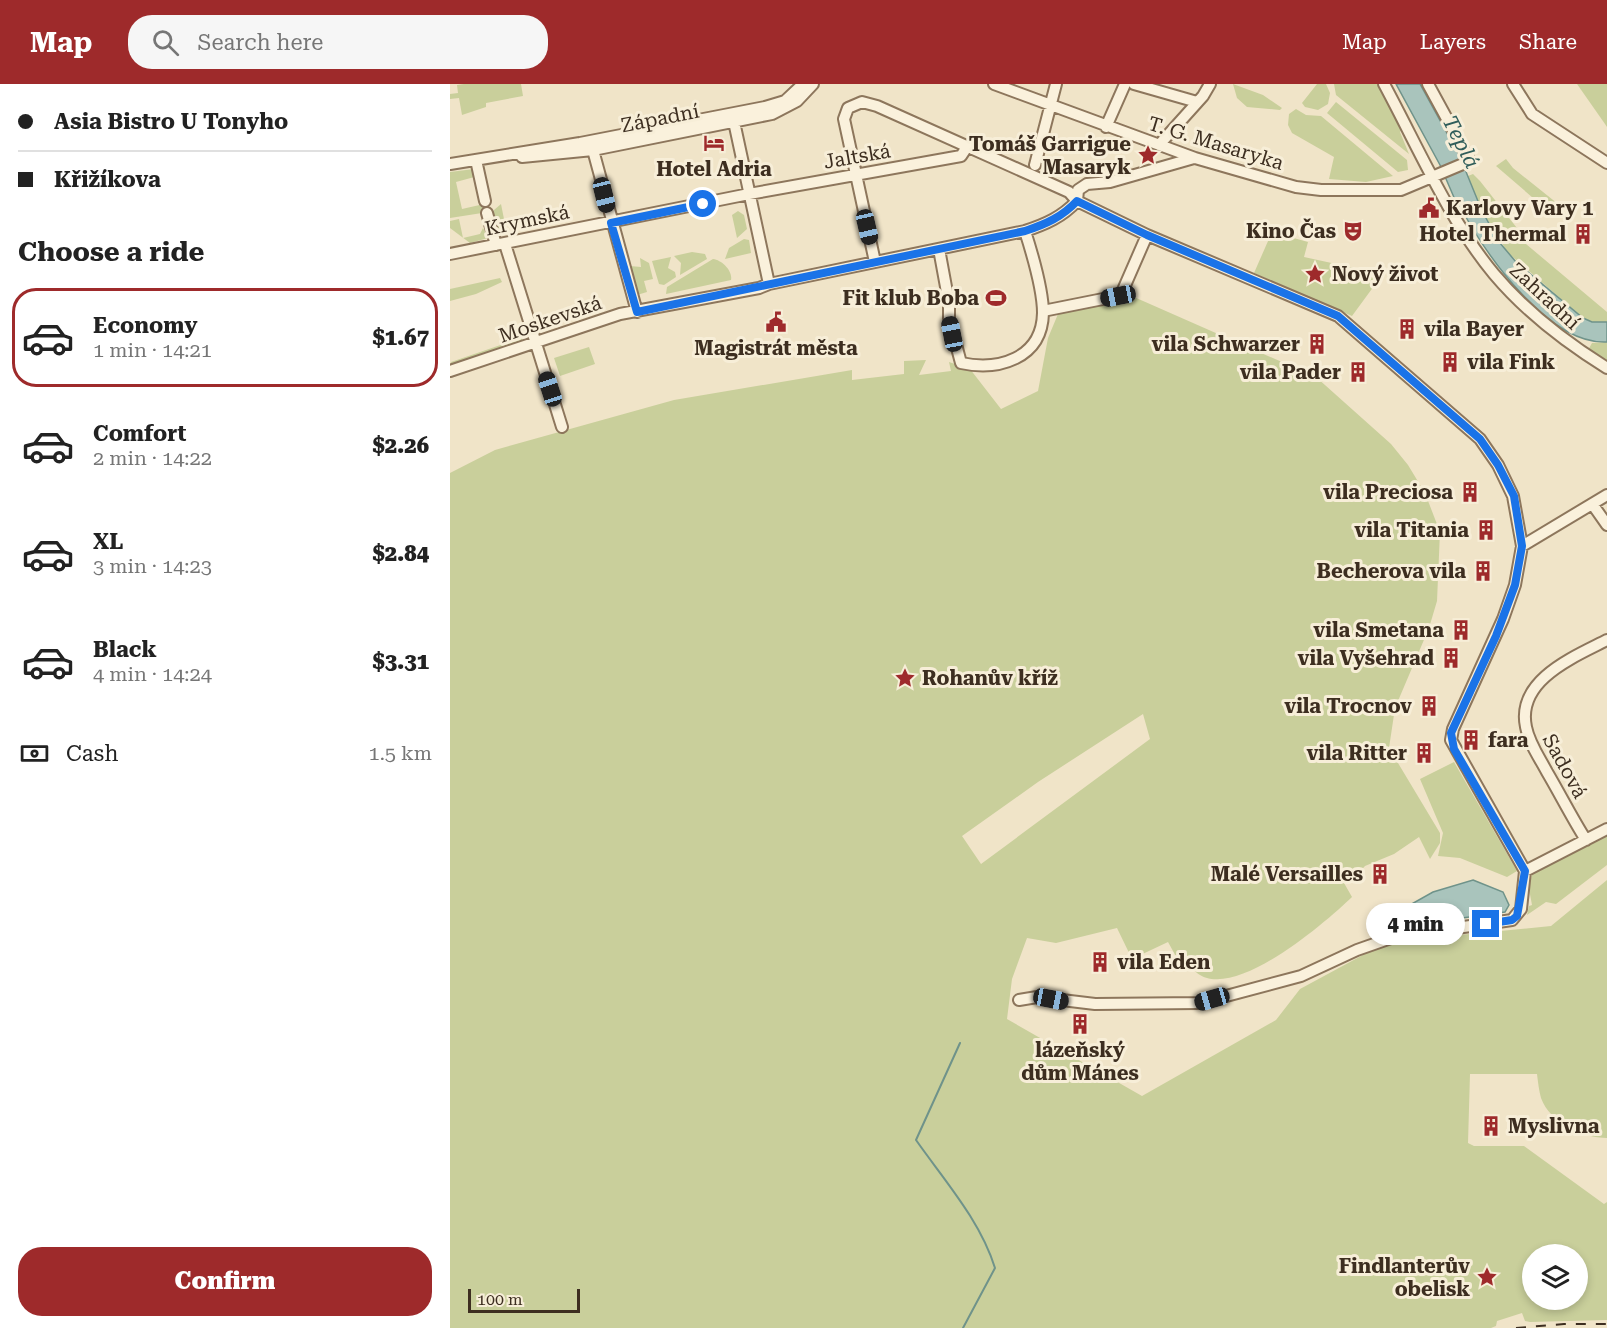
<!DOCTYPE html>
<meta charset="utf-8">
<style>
body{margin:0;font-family:"Roboto Serif",serif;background:#f6f6f6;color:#222;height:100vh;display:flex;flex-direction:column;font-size:22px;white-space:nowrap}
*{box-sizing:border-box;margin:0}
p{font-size:20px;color:#767676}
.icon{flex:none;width:33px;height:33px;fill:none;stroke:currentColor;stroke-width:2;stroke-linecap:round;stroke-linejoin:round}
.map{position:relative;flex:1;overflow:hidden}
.details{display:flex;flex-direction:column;background:#fff;width:450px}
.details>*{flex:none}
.hud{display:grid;align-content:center;height:132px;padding:0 18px;background:#fff}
.buttons{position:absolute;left:1072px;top:1160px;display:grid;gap:12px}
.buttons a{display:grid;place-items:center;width:66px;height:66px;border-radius:50%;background:#fff;box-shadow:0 3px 9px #0003;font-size:30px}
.scale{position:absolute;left:18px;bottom:15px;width:112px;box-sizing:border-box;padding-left:6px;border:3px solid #3d2e20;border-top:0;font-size:16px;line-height:21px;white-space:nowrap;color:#3d2e20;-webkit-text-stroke:4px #f7eed8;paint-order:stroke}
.end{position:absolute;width:27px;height:27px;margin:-14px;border:8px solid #1a73e8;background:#fff;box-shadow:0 0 0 3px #fff}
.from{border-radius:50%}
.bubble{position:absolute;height:42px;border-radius:21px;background:#fff;box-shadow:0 3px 9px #0003;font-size:20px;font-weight:800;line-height:42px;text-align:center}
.car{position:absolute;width:18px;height:36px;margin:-18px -9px;border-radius:8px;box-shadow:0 0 4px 2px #0007;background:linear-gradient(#222 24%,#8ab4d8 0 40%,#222 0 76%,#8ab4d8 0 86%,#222 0)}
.hud b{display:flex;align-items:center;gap:21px;height:57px;font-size:22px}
.hud b+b{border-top:2px solid #e0e0e0}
.hud i{width:15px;height:15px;background:#222}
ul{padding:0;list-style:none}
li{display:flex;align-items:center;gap:18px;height:99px;margin:0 12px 9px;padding:0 6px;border:3px solid transparent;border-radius:24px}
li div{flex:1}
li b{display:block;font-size:22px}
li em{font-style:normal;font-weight:800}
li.current{border-color:#9e2a2b}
li>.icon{width:54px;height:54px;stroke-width:1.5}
h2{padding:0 18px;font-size:27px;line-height:72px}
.pay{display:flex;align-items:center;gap:15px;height:66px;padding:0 18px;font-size:22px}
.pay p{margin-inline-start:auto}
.cta{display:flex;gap:12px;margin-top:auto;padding:12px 18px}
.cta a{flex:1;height:69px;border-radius:24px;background:#9e2a2b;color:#fff;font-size:24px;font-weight:800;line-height:69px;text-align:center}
header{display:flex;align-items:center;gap:36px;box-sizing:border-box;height:84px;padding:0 30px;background:#9e2a2b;color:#fff}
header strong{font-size:28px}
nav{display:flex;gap:33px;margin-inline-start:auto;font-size:21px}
.search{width:420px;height:54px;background:#f6f6f6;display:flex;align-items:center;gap:15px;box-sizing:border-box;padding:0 21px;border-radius:24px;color:#767676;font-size:22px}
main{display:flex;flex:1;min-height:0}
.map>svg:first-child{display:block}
</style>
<header>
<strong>Map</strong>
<div class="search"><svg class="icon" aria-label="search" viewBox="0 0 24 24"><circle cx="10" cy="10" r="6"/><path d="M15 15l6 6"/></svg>Search here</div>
<nav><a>Map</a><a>Layers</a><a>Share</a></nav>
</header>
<main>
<section class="details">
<div class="hud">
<b><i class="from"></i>Asia Bistro U Tonyho</b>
<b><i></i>Křižíkova</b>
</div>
<h2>Choose a ride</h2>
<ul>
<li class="current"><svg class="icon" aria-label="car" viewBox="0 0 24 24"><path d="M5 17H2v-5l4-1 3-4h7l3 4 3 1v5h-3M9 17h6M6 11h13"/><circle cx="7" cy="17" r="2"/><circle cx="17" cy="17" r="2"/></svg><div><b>Economy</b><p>1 min · 14:21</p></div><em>$1.67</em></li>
<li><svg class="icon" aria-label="car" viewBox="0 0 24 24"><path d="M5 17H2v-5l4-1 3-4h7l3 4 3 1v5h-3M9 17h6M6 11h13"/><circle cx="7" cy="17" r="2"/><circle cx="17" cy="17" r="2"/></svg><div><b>Comfort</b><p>2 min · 14:22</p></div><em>$2.26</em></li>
<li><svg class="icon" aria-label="car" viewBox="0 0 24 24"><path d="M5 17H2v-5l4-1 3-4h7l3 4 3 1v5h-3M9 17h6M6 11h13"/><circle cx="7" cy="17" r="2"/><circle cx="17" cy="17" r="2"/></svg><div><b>XL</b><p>3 min · 14:23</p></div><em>$2.84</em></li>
<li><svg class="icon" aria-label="car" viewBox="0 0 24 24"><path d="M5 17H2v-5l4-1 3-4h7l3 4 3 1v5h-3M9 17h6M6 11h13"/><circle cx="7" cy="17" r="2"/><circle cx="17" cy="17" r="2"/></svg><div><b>Black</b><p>4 min · 14:24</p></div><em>$3.31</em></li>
</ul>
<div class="pay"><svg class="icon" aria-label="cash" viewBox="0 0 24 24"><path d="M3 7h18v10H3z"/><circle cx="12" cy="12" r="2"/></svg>Cash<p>1.5 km</p></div>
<div class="cta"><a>Confirm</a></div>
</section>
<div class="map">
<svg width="1157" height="1244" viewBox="0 0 1157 1244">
<rect width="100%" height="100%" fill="#f0e4c8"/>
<!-- green -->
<path fill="#c9cf9b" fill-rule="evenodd" d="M14,0H71L73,12L36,19V23L12,31L9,14L0,15V10L8,9L7,1Z
M783,0L813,11L832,24L830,26L797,23L787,14Z
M867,0H876L880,9L878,20L868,26L855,23L852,19Z
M884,0H927L951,46L950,48L959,70L886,11Z
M1127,0H1157V43L1155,40Z
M886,18L957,76L958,86L948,88L877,29Z
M846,25L856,31L871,32L943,92L916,98L879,95L884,73L842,49L838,41L839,30Z
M1056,75L1063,84L1113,124L1104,132L1046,82Z
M24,85L28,92L6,98L12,125L34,120L32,129L0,134V88Z
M1015,88L1018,92L1023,90L1030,97L1078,158L1076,160L1157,228V238H1142L1133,234L1058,169L1032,127Z
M51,120L57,150L49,152L43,133L44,126Z
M288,127L294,131L297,145L287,154L282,131Z
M9,135L13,154L30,150L33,144L38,154L20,159L0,144V137Z
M822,148L858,158L854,173L923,188L935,187L902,232L804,189Z
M294,155L299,156L301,169L275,175L279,164Z
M242,168L255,170L257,175L230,191L231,179L224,172Z
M221,173L218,184L225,188L226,193L214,201L209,200L202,177Z
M190,174L199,179L203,195L194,197L197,208L187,211L180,182L191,183Z
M263,175C272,176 283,187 281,196L216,210L217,203Z
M50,194L52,198L26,210L0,217V205Z
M684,213L866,293L941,360L958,381L975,409L990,448L987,517L979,544L945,624L939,664L990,749V759L980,775L969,753L944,770L915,782L905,793L894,799L902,813C876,838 784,918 747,889C742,885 739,879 735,874L728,876L718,858L682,875L667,844L606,859L577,854L562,895L557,935L692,1012L826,936L850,905L937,858L1101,842L1157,796V1054C1133,1054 1100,1039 1091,1014C1089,1007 1088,998 1087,990H1020L1018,1059L1024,1062H1074L1154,1120L1157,1118V1236L1080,1238L1075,1237L1072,1229L1047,1237L1046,1242L1041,1244H0V389L45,366L224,316L402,286V296L454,290V277L476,276L469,291L501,287L499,278L520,285L551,325L588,307L598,254L608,230ZM693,630L700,655L531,780L512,752L588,698ZM1083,1170H1128V1215H1083Z
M71,254L73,257L0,281L1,278Z
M1157,258V279L1137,268L1142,259Z
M139,263L145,280L110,292L104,274Z
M1004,678L1067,787L1057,793L1010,774L988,772L993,749L970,695Z
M1157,749V781L1106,820L1096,818L1077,831L1079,822L1082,821L1079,805L1082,789Z"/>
<!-- water -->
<path fill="#a9c4bc" stroke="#6f938a" stroke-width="1.5" d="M946,0H970L1010,73L1032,127L1050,159L1066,178L1133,234L1142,238H1157V258C1099,261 1037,172 1012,126L1009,125L990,81Z
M1023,796L1053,808L1059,821L1055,828L941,844L935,842L933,836L983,808Z"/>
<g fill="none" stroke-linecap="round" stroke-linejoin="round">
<!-- stream -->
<path stroke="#6f938a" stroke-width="2" d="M510,959L466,1056C494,1096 530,1136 545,1184L513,1244"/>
<!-- minor casing -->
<g stroke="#8d765c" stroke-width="14">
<path id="minor" d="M544,0L745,74L846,103L871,106H951L1020,77L978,0
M684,0L747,18
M934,0C968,63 999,136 1044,190C1076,228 1115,258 1157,284
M1063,0L1082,30L1157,79
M283,33L319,200
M656,43L675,0
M709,61L753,12L760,0
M143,66L187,228
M72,73L143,66L322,30L347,17L363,0
M26,76L35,117
M0,80L130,59L315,23L335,17L353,0
M585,81L606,0
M627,117L628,106L637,100L660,98L744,74
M37,129L46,161
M55,160L112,343
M489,165L499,219V234L511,279C548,287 592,275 593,229C593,207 582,169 575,147
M0,170L299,110L511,72L517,63
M425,178L394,35L398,24L412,18L427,22L619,108L627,117L697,151L888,232L1030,355L1048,381L1063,412L1072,462L1065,501L1053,535L1003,645L1001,656L1075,787
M593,227L668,212L673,206L697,151
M0,287L170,230L309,204L319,200L575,147C596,140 612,133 627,117
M1143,421L1157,441
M1072,462L1157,411
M1136,756C1122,734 1110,710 1097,688C1089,673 1079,659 1076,643C1066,596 1124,573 1157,556
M1075,787L1157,745
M569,916L587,913L645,920L750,919L851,892L907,866L944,853L1062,836L1071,825L1075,787"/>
</g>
<!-- minor -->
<use href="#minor" stroke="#faf1dc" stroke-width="10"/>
<!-- rail -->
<path stroke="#3d2e20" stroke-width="2" stroke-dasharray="10 10" stroke-linecap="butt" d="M1066,1244L1114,1240H1157"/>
</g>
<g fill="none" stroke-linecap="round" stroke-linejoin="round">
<!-- route -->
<path stroke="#1a73e8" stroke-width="8" d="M253,120L161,139L187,228L575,147C596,140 612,133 627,117L697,151L888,232L1030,355L1048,381L1064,412L1072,462L1065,501L1046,552L1001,649L1004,665L1075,787L1067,832L1062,836L1036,840"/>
</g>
<!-- icons -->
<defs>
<g id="hotel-bare" transform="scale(1.62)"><path d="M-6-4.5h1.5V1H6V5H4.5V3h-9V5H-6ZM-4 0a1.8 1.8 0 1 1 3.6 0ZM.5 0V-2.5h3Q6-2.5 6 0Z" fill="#9e2a2b" stroke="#f7eed8" stroke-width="2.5" paint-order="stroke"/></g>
<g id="sight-bare" transform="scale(1.62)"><path d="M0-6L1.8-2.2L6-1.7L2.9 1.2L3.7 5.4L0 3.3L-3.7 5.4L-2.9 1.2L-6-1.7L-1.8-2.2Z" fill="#9e2a2b" stroke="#f7eed8" stroke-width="2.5" paint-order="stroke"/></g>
<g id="civic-bare" transform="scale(1.62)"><path d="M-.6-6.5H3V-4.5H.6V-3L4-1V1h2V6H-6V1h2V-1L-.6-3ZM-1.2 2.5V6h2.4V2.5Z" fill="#9e2a2b" stroke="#f7eed8" stroke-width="2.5" paint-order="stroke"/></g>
<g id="theatre-bare" transform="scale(1.62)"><path d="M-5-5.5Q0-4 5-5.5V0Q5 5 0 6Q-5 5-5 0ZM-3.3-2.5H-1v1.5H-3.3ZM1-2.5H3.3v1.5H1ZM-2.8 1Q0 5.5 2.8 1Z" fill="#9e2a2b" stroke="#f7eed8" stroke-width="2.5" paint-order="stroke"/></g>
<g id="building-bare" transform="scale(1.62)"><path d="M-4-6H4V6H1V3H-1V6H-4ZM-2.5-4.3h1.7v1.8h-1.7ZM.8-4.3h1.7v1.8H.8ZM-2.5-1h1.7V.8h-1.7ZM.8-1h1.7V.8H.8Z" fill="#9e2a2b" stroke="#f7eed8" stroke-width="2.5" paint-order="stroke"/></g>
<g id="stadium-bare" transform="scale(1.62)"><path d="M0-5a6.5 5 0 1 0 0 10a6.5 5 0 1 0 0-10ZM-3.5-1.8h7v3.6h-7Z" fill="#9e2a2b" stroke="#f7eed8" stroke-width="2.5" paint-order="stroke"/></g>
</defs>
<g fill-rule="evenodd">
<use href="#hotel-bare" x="264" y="59"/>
<use href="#sight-bare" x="698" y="71"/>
<use href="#civic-bare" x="979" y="124"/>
<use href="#theatre-bare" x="903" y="147"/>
<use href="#building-bare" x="1133" y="150"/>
<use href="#sight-bare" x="865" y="190"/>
<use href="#stadium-bare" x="546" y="214"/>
<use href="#civic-bare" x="326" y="238"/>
<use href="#building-bare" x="957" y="245"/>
<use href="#building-bare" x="867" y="260"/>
<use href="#building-bare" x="1000" y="278"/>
<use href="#building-bare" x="908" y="288"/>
<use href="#building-bare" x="1020" y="408"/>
<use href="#building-bare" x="1036" y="446"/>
<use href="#building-bare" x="1033" y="487"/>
<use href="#building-bare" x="1011" y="546"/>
<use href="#building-bare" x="1001" y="574"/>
<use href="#sight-bare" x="455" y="594"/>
<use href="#building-bare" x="979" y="622"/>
<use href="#building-bare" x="1021" y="656"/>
<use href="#building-bare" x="974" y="669"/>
<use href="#building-bare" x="930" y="790"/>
<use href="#building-bare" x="650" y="878"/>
<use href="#building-bare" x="630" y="940"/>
<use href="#building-bare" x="1041" y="1042"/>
<use href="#sight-bare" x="1037" y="1193"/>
</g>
<g text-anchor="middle" stroke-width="6" stroke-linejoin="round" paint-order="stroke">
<!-- street labels -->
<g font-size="20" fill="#3d2e20" stroke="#f7eed8">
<text transform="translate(210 34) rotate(-11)" y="7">Západní</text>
<text transform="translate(766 59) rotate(17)" y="7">T. G. Masaryka</text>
<text transform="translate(407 72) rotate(-10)" y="7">Jaltská</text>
<text transform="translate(77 136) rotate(-12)" y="7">Krymská</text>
<text transform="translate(1095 212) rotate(43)" y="7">Zahradní</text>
<text transform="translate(100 235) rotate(-19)" y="7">Moskevská</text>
<text transform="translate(1115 682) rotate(61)" y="7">Sadová</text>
</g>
<!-- poi labels -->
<g font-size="20" font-weight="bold" fill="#3d2e20" stroke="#f7eed8" text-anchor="end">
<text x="681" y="67">Tomáš Garrigue<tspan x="681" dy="23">Masaryk</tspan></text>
<text x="264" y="92" text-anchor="middle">Hotel Adria</text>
<text x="996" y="131" text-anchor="start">Karlovy Vary 1</text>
<text x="886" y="154">Kino Čas</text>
<text x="1116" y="157">Hotel Thermal</text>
<text x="882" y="197" text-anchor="start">Nový život</text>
<text x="529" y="221">Fit klub Boba</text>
<text x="974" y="252" text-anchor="start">vila Bayer</text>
<text x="850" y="267">vila Schwarzer</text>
<text x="326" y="271" text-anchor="middle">Magistrát města</text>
<text x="1017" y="285" text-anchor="start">vila Fink</text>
<text x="891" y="295">vila Pader</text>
<text x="1003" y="415">vila Preciosa</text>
<text x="1019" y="453">vila Titania</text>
<text x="1016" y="494">Becherova vila</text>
<text x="994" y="553">vila Smetana</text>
<text x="984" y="581">vila Vyšehrad</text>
<text x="472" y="601" text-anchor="start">Rohanův kříž</text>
<text x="962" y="629">vila Trocnov</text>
<text x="1038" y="663" text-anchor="start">fara</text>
<text x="957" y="676">vila Ritter</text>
<text x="913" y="797">Malé Versailles</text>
<text x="667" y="885" text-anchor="start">vila Eden</text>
<text x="630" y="973" text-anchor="middle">lázeňský<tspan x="630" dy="23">dům Mánes</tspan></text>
<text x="1058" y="1049" text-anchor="start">Myslivna</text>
<text x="1020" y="1189">Findlanterův<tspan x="1020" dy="23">obelisk</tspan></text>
</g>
<!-- water labels -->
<g font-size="21" font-style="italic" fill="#2f5d5a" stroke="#f7eed8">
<text transform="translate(1011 58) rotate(63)" y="7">Teplá</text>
</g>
</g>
</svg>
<div class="buttons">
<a><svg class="icon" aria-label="layers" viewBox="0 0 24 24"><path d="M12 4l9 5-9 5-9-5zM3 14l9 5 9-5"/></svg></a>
</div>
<div class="scale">100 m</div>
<i class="end from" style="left:253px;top:120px"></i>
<i class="end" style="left:1036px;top:840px"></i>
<div class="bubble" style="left:916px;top:819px;width:99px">4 min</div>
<i class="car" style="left:154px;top:111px;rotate:166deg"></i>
<i class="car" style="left:417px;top:143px;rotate:167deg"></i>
<i class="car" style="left:668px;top:212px;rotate:259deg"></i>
<i class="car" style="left:502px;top:250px;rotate:349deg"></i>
<i class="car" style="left:100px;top:305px;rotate:342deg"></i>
<i class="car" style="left:601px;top:915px;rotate:101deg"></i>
<i class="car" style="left:762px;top:915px;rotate:254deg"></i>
</div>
</main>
